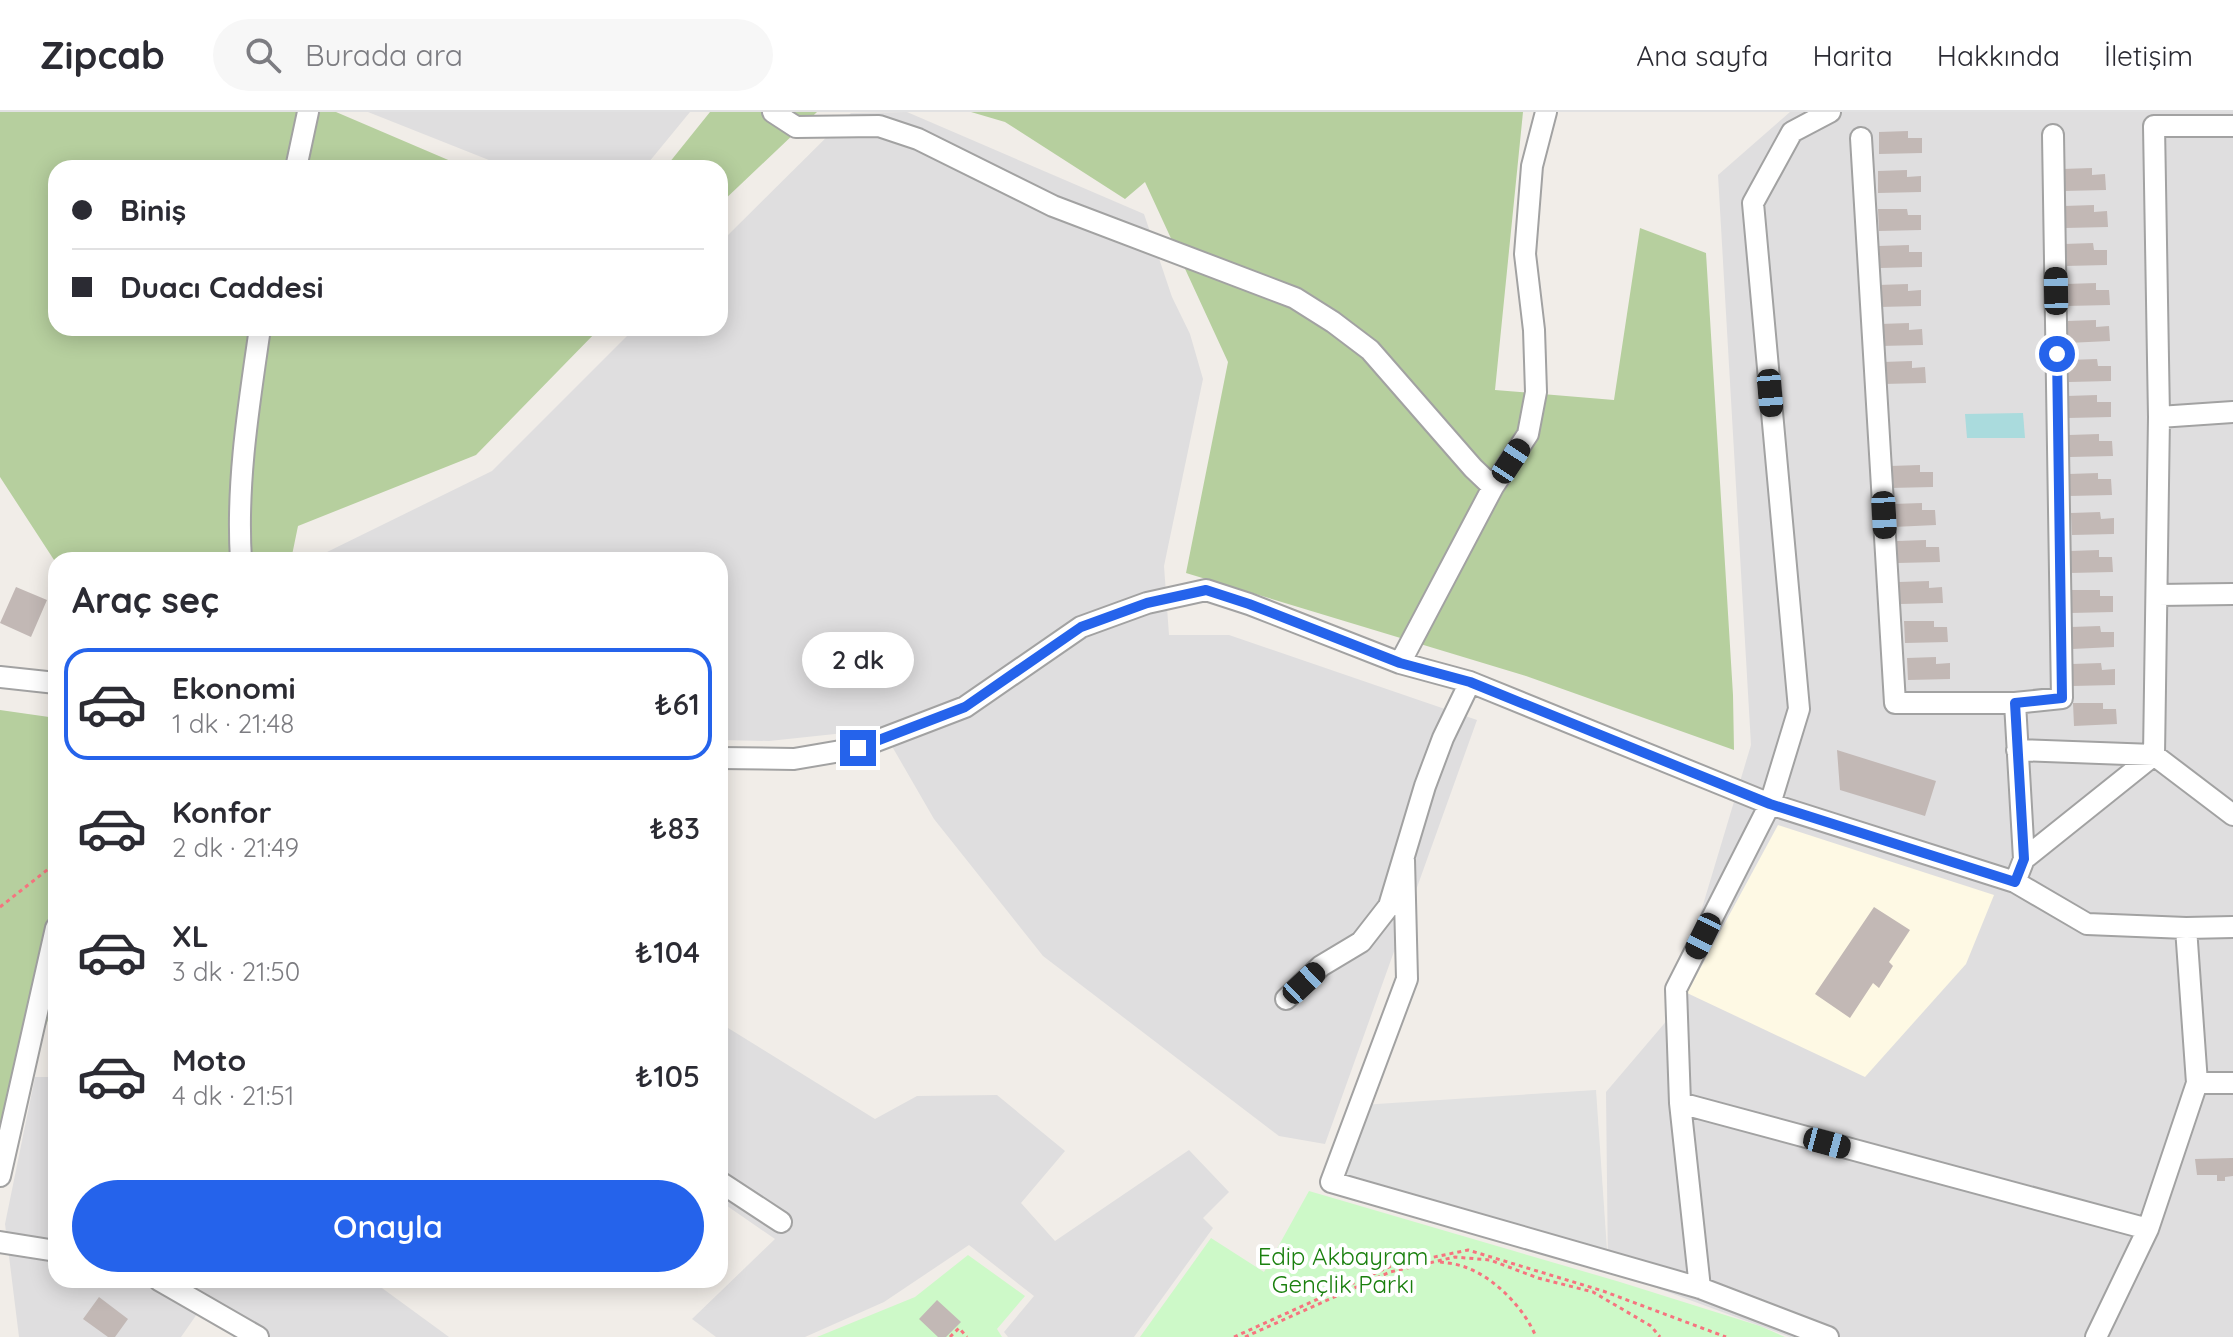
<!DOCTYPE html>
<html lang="tr">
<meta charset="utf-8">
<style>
body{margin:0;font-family:Quicksand,sans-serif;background:#f7f7f7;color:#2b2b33;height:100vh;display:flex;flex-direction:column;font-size:30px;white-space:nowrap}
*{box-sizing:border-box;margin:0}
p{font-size:26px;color:#7c7c81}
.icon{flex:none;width:44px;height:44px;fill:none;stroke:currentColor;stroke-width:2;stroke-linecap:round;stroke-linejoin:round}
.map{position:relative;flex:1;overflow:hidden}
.sheet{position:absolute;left:48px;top:440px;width:680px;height:736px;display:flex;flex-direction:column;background:#fff;border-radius:24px;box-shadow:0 4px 20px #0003}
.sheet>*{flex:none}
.hud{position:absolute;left:48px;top:48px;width:680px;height:176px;border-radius:24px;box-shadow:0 4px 20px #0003;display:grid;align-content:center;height:176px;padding:0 24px;background:#fff}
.end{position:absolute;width:36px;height:36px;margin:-18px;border:10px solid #2563eb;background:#fff;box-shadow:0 0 0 4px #fff}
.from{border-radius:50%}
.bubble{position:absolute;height:56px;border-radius:28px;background:#fff;box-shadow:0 4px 20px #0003;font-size:26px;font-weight:600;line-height:56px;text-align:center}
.car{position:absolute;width:24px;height:48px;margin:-24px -12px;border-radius:10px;box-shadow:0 0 6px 2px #0007;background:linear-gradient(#222 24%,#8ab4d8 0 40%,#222 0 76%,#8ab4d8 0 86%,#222 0)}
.hud b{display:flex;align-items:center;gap:28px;height:76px;font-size:30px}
.hud b+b{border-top:2px solid #e1e1e2}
.hud i{width:20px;height:20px;background:#2b2b33}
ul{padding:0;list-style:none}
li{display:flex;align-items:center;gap:24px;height:112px;margin:0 16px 12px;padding:0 8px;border:4px solid transparent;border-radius:24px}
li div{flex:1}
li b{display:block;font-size:30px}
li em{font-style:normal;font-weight:600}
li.active{border-color:#2563eb}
li>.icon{width:72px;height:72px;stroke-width:1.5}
h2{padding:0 24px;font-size:36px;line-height:96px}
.button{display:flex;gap:16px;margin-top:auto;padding:16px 24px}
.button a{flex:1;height:92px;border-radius:48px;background:#2563eb;color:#fff;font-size:32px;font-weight:600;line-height:92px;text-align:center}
header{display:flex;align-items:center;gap:48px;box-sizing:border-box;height:112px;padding:0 40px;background:#fff;border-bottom:2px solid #e1e1e2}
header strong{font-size:38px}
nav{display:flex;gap:44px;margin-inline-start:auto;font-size:28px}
.search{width:560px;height:72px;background:#f7f7f7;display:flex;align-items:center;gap:20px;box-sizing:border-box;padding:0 28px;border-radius:44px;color:#7c7c81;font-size:30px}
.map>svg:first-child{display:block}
</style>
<header>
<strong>Zipcab</strong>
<div class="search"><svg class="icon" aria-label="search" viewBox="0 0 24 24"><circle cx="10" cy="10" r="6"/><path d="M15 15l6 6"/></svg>Burada ara</div>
<nav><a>Ana sayfa</a><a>Harita</a><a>Hakkında</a><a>İletişim</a></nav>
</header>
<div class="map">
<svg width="2233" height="1225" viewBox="0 0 2233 1225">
<rect width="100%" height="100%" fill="#f1ede8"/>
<!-- residential -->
<path fill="#dfdedf" d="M368,0H690L644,56H509Z
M907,0L1144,102L1172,185L1190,222L1203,267L1164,454L1169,523H1229L1477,608L1325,1032L1279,1024L1043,844L934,707L882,617L769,629L720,628V448H322L325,441L492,359L635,216H720V131L851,1Z
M1790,0H2233V1225H1790L1608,1158L1606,980L1669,906L1751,633L1718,63Z
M720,911L875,1007L917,984L997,983L1065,1039L1021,1091L1055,1129L1189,1038L1229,1080L1203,1106L1213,1116L1134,1225H1008L1004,1220L1034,1184L969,1133L884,1190L805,1225H716L692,1207L775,1127L720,1089Z
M35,965H56V1168H371L449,1225H237L197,1202L181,1225H19L5,1112Z"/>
<!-- education -->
<path fill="#fef9e4" d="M1778,713L1994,783L1966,852L1865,965L1687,881Z"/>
<!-- forest -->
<path fill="#b6cf9e" d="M0,0H336L467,56H56V216H600L476,343L298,414L291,448H56V451L0,365Z
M710,0H817L720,92V56H665Z
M971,0H1523L1495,278L1614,288L1640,116L1706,141L1733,583L1734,638L1526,564L1186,461L1228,250L1145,70L1125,87L1005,10Z
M0,598L56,606V888L0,1029Z"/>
<!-- park -->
<path fill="#cdf9c8" d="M1309,1079L1620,1170L1760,1214L1785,1225H1140L1211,1126L1264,1160Z
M968,1143L1025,1184L997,1217L1002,1225H817L915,1185Z"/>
<!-- parking -->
<path fill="#e1e1e1" d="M1596,978L1607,1138L1342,1062L1361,993Z"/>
<!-- water -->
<path fill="#aadbdd" d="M2023,301L2025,326H1967L1965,302Z"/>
<!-- building -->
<path fill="#c2b8b5" d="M1908,19V26H1922V41L1879,42V20Z
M2092,56V63L2105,62L2106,78L2063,79L2062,57Z
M1907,58V65L1921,64V80L1878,81V59Z
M2094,93V100L2107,99L2108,115L2065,116L2064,94Z
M1878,97H1907L1908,103H1921V118L1879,119Z
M2093,131L2094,138H2107V153L2065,154L2064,132Z
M1909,133V140H1922V155L1880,156L1879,134Z
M2096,171V178H2109L2110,193L2067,194L2066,172Z
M1908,172V179L1921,178V194L1879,195L1878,173Z
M2096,208V215L2109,214L2110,229L2067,231V209Z
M1909,211V218L1922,217L1923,233L1880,234V212Z
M2097,247L2098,254H2111V269L2069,270L2068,248Z
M1912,249V256L1925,255L1926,271L1883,272V250Z
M2097,283V290H2111V305L2068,306L2067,284Z
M2099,322V329H2112L2113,344L2070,345L2069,323Z
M1920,353V360H1933V375L1890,376V354Z
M2098,361V367H2111L2112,383L2069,384V362Z
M1922,391V398H1935L1936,413L1893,415L1892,392Z
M2100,400L2101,407L2114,406V422L2072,423L2071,401Z
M1926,428V435H1939L1940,450L1897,451V429Z
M2099,438V445H2112L2113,460L2070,461V439Z
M1929,469V476L1942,475L1943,491L1900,492L1899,470Z
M16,475L47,488L31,525L0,511Z
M2070,478H2100V484H2113V500L2071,501Z
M1904,509H1934V515H1947L1948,530L1905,531Z
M2100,514L2101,520H2114V535L2072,537L2071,515Z
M1936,545V552L1950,551V567L1908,568L1907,546Z
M2101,551L2102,558L2115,557V573L2072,574V552Z
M2073,591H2103V597H2116L2117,612L2074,614Z
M1837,638L1936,669L1925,704L1840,678Z
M1874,795L1910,818L1889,850L1893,854L1879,876L1873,871L1850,906L1815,882Z
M2233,1046V1064L2225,1065V1069H2217V1063H2197L2195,1047Z
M99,1185L128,1207L115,1225H108L83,1207Z
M937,1188L961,1210L946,1225H938L919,1207Z"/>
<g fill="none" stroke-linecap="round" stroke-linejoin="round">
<!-- minor casing -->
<g stroke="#a2a2a2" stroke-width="24">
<path id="minor" d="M773,0L796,15L879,14L918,27L1053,94L1295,186L1333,210L1370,238L1473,356L1493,375
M1861,26L1895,591H2015L2062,586L2053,23
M296,56L308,0
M2159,305L2233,300
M241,448C236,371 249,292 260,216
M2158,483L2233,482
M1400,551L1493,375L1528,322L1536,280L1534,218L1525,142L1532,54L1546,0
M0,565L56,571
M2015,591L2024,747
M2017,638L2154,643L2233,703
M720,646L794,647L858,636L965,595L1081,515L1147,491L1206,478L1249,492L1400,551L1470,570L1770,692L2015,770L2087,812L2186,816L2233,815
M1404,748L1407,867L1331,1070L1700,1176L1828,1225
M2015,770L2024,747L2154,643L2159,305L2154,14H2233
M1286,887L1321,854L1361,830L1389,794L1425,674L1443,626L1470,570
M2197,971H2233
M1680,991L2148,1117
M0,1064L56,816
M720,1070L781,1110
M0,1130L56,1139
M159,1168L258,1225
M1700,1176L1680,991L1676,877L1770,692L1799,597L1753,91L1792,20L1830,0
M2096,1225L2148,1117L2197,971L2186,816"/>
</g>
<!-- path -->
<path stroke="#f6747f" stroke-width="3" stroke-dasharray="4 4" stroke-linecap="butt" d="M0,795L56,751
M1440,1150C1448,1151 1457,1152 1465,1155C1494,1165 1525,1197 1536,1225
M950,1225L959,1216L967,1225
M1234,1225L1391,1154L1468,1138L1603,1179L1726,1225
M1245,1225L1390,1160L1455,1145L1490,1148L1538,1166L1593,1180L1651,1214L1660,1225"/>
<!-- minor -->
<use href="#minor" stroke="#fff" stroke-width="20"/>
</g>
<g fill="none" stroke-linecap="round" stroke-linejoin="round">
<!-- route -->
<path stroke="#2563eb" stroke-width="10" d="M858,636L965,595L1081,515L1147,491L1206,478L1249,492L1400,551L1470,570L1770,692L2015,770L2024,747L2015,591L2062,586L2057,242"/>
</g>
<g text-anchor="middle" stroke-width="8" stroke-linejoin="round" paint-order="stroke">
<!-- park labels -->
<g font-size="24" fill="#1b800f" stroke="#fff">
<text x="1343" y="1153">Edip Akbayram<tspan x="1343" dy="28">Gençlik Parkı</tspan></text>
</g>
</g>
</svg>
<i class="end from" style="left:2057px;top:242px"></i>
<i class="end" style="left:858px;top:636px"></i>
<div class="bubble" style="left:802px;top:520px;width:112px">2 dk</div>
<i class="car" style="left:2056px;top:179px;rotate:359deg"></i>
<i class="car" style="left:1770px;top:281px;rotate:175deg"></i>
<i class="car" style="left:1511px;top:349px;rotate:33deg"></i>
<i class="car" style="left:1884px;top:403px;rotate:177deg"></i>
<i class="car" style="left:1703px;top:824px;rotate:206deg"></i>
<i class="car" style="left:1304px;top:871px;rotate:47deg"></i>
<i class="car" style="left:1827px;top:1031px;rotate:105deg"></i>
<div class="hud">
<b><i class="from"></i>Biniş</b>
<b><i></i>Duacı Caddesi</b>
</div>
<section class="sheet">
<h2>Araç seç</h2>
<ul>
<li class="active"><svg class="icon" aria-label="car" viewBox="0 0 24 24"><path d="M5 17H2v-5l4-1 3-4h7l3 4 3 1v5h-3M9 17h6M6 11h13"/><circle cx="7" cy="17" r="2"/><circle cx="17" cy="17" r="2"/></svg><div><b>Ekonomi</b><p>1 dk · 21:48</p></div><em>₺61</em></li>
<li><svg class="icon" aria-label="car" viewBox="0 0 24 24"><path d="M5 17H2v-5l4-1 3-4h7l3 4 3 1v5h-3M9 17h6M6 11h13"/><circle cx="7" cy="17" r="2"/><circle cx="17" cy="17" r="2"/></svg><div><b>Konfor</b><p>2 dk · 21:49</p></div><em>₺83</em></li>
<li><svg class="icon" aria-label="car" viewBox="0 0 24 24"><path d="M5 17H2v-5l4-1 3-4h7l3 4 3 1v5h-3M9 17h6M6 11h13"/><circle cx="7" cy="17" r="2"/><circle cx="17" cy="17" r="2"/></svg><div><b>XL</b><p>3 dk · 21:50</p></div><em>₺104</em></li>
<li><svg class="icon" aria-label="car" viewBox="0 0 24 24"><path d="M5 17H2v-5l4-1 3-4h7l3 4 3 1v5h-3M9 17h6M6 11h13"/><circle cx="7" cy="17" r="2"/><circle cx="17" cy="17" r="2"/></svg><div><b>Moto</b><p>4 dk · 21:51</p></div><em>₺105</em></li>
</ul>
<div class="button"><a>Onayla</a></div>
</section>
</div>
